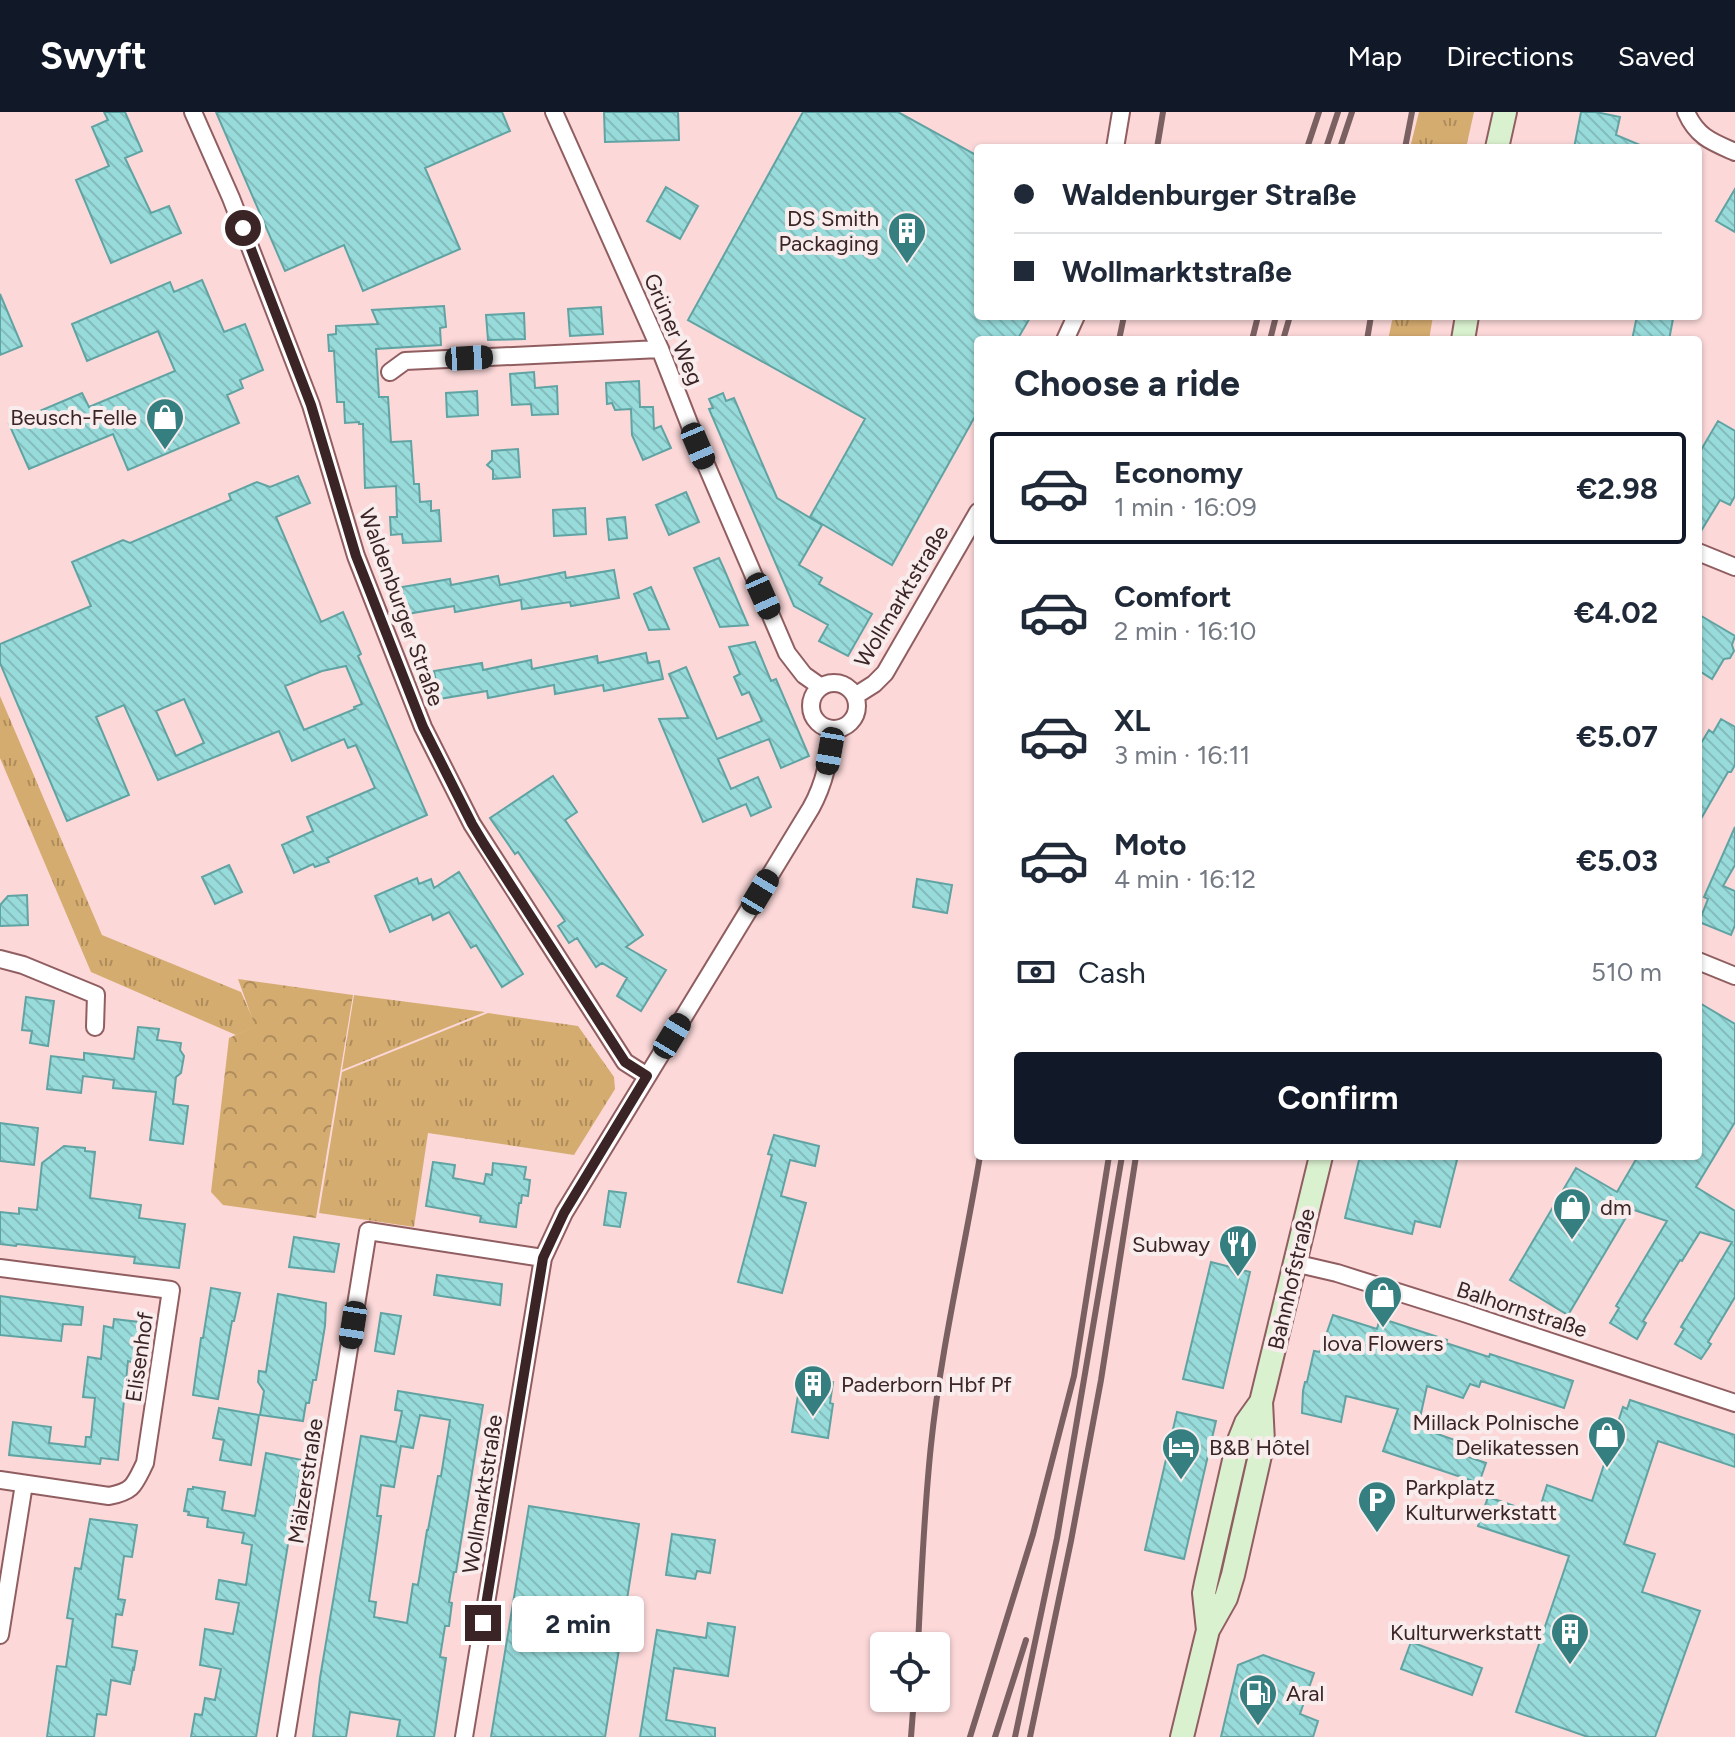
<!DOCTYPE html>
<meta charset="utf-8">
<style>
body{margin:0;font-family:Figtree,sans-serif;background:#f6f6f7;color:#1f2937;height:100vh;display:flex;flex-direction:column;font-size:30px;white-space:nowrap}
*{box-sizing:border-box;margin:0}
p{font-size:26px;color:#747a83}
.icon{flex:none;width:44px;height:44px;fill:none;stroke:currentColor;stroke-width:2;stroke-linecap:round;stroke-linejoin:round}
.map{position:relative;flex:1;overflow:hidden}
.sheet{position:absolute;left:974px;top:224px;width:728px;height:824px;display:flex;flex-direction:column;background:#fff;border-radius:8px;box-shadow:0 2px 6px #0004}
.sheet>*{flex:none}
.top-card{position:absolute;left:974px;top:32px;width:728px;height:176px;border-radius:8px;box-shadow:0 2px 6px #0004;display:grid;align-content:center;height:176px;padding:0 40px;background:#fff}
.controls{position:absolute;left:870px;top:1520px;display:grid;gap:16px}
.controls a{display:grid;place-items:center;width:80px;height:80px;border-radius:8px;background:#fff;box-shadow:0 2px 6px #0004;font-size:40px}
.end{position:absolute;width:36px;height:36px;margin:-18px;border:10px solid #3a2425;background:#fff;box-shadow:0 0 0 4px #fff}
.from{border-radius:50%}
.bubble{position:absolute;height:56px;border-radius:8px;background:#fff;box-shadow:0 2px 6px #0004;font-size:26px;font-weight:700;line-height:56px;text-align:center}
.car{position:absolute;width:24px;height:48px;margin:-24px -12px;border-radius:10px;box-shadow:0 0 6px 2px #0007;background:linear-gradient(#222 24%,#8ab4d8 0 40%,#222 0 76%,#8ab4d8 0 86%,#222 0)}
.top-card b{display:flex;align-items:center;gap:28px;height:76px;font-size:30px}
.top-card b+b{border-top:2px solid #e0e1e3}
.top-card i{width:20px;height:20px;background:#1f2937}
ul{padding:0;list-style:none}
li{display:flex;align-items:center;gap:24px;height:112px;margin:0 16px 12px;padding:0 24px;border:4px solid transparent;border-radius:8px}
li div{flex:1}
li b{display:block;font-size:30px}
li em{font-style:normal;font-weight:700}
li.on{border-color:#111827}
li>.icon{width:72px;height:72px;stroke-width:1.5}
h2{padding:0 40px;font-size:36px;line-height:96px}
.pay{display:flex;align-items:center;gap:20px;height:88px;padding:0 40px;font-size:30px}
.pay p{margin-inline-start:auto}
.button{display:flex;gap:16px;margin-top:auto;padding:16px 40px}
.button a{flex:1;height:92px;border-radius:8px;background:#111827;color:#fff;font-size:32px;font-weight:700;line-height:92px;text-align:center}
header{display:flex;align-items:center;gap:48px;box-sizing:border-box;height:112px;padding:0 40px;background:#111827;color:#fff}
header strong{font-size:38px}
nav{display:flex;gap:44px;margin-inline-start:auto;font-size:28px}
.map>svg:first-child{display:block}
</style>
<header>
<strong>Swyft</strong>
<nav><a>Map</a><a>Directions</a><a>Saved</a></nav>
</header>
<div class="map">
<svg width="1735" height="1625" viewBox="0 0 1735 1625">
<defs>
<pattern id="grass-tufts" width="24" height="20" patternUnits="userSpaceOnUse" patternTransform="scale(2)"><rect width="24" height="20" fill="#d5ac70"/><path d="M3 7l-1-3M5 7V3M7 7l1-3M15 17l-1-3M17 17v-4M19 17l1-3" fill="none" stroke="#ae8c5c"/></pattern>
<pattern id="park-crowns" width="20" height="18" patternUnits="userSpaceOnUse" patternTransform="scale(2)"><rect width="20" height="18" fill="#d5ac70"/><path d="M2 6a3 3 0 1 1 6 0M12 15a3 3 0 1 1 6 0" fill="none" stroke="#ae8c5c"/></pattern>
<pattern id="building-back-hatch" width="6" height="6" patternUnits="userSpaceOnUse" patternTransform="scale(2)"><rect width="6" height="6" fill="#98dbdb"/><path d="M-1 5l2 2M0 0l6 6M5-1l2 2" fill="none" stroke="#84bcbc"/></pattern>
</defs>
<rect width="100%" height="100%" fill="#fcd8d9"/>
<!-- grass -->
<path fill="url(#grass-tufts)" d="M1419,0H1474L1466,36H1410Z
M1393,204H1433L1429,228H1388Z
M0,584L102,823L241,880L256,914L236,923L91,860L0,646Z
M354,883L485,900L342,958Z
M488,901L578,914L614,965L615,977L574,1043L428,1021L414,1115L319,1101L342,960Z"/>
<!-- park -->
<path fill="url(#park-crowns)" d="M238,867L353,883L316,1106L223,1093L211,1080L229,926L255,914Z"/>
<!-- building -->
<path fill="url(#building-back-hatch)" stroke="#61a3a3" stroke-width="2" fill-rule="evenodd" d="M104,0H125L142,39L125,46L151,101L169,94L181,121L111,151L76,68L109,54L92,15L108,8Z
M216,0H502L510,19L425,56L460,137L363,179L344,133L285,159Z
M604,0H678L679,28L605,30Z
M803,0H898L978,44V204H1031L1017,228H978V299L892,453L810,405L865,307L688,208Z
M1581,0H1596L1620,5L1616,23L1647,36H1574Z
M666,75L698,94L680,127L647,109Z
M1735,77V120L1716,109Z
M202,168L224,220L245,212L263,258L240,268L243,276L227,283L239,311L128,358L113,322L29,357L9,312L82,281L89,295L175,259L158,219L87,249L72,212L170,170L174,180Z
M0,182L22,234L0,243Z
M444,194L446,215L440,216L441,233L376,237L379,285H388L391,330L411,329L414,372H419L420,390L431,389V399L439,398L441,429L403,431L402,422L391,423L390,405H397L396,374L365,376L363,312H359V310L345,311L344,290H337L334,239H329L328,223L336,222V214L378,212L372,198Z
M601,195L603,222L570,224L568,197Z
M524,201L525,227L488,228L486,203Z
M1637,204H1658L1673,207L1669,228H1632Z
M534,260L535,276L557,274L558,302L532,303L531,292L512,293L510,262Z
M639,269L640,295H653L654,317L661,314L671,336L643,348L632,323L631,297L615,298L612,291L607,292L606,271Z
M477,279L478,303L447,305L446,281Z
M723,281L726,289L734,286L777,386L822,413L799,453L822,466L819,472L872,502L848,544L819,529L828,513L794,494L709,297L713,296L709,287Z
M1718,309L1735,319V384L1730,393L1720,388L1698,424V343Z
M518,337L520,365L493,367V358L487,353L492,348V339Z
M298,364L310,391L276,405L321,510L343,500L361,542L358,544L427,703L327,746L329,750L315,755L313,752L294,761L282,733L313,719L307,705L375,676L356,633L348,636L344,627L292,649L279,619L158,668L124,593L96,605L129,683L67,709L0,551V532L91,494L72,450L123,428L130,431L231,388L229,382L257,370L270,375ZM346,554L362,592L354,595L355,597L304,618L285,574L322,559ZM184,587L204,631L176,644L156,599Z
M686,380L699,410L669,423L656,393Z
M585,396L586,422L554,424L553,398Z
M625,405L627,426L609,428L607,407Z
M719,446L724,457L748,513L720,515L694,456Z
M614,458L619,486L571,494L570,490L522,497L521,488L455,500L454,494L407,502L402,475L450,467L451,473L498,464L500,473L565,460L566,466Z
M651,475L669,517L649,518L634,482Z
M1698,502L1735,524L1732,533L1734,539L1730,546L1724,547L1712,567L1698,558Z
M755,530L771,569L776,567L809,644L781,656L769,627L718,647L731,677L758,665L771,695L751,704L746,692L703,710L659,607L688,606L669,562L686,555L717,627L762,609L749,580L742,583L734,565L740,562L729,535Z
M646,541L648,551L659,549L663,567L604,579L603,573L555,582L554,573L488,586L487,579L439,587L434,559L482,551L483,558L531,548L532,557L597,544L598,551Z
M1721,607L1735,615V653L1731,660H1728L1698,712V636L1709,618L1713,621Z
M553,664L577,700L565,708L643,823L626,835L666,858L641,899L617,884L627,866L602,851L596,855L577,826L569,831L558,814L565,809L518,740L515,742L490,706Z
M1735,715V753L1723,774L1735,779V813L1731,823L1699,810L1708,787L1704,785Z
M229,753L242,780L215,792L202,765Z
M459,760L523,862L502,875L476,833L471,836L449,800L433,808L431,802L390,820L375,784L417,766L419,772L431,767L434,776Z
M917,767L952,773L947,801L913,795Z
M27,783L28,813L0,814V793L8,784Z
M26,885L54,889L48,934L30,931L32,919L22,918Z
M1698,890L1735,912V1010L1696,1075L1735,1099V1185L1708,1230L1711,1232L1701,1247L1675,1232L1684,1217L1681,1215L1732,1130L1700,1120L1682,1149L1680,1148L1643,1209L1646,1211L1637,1227L1610,1211L1619,1196L1616,1194L1667,1109L1631,1097L1568,1203L1510,1168L1576,1056L1617,1080L1638,1044H1698Z
M138,915L159,917L157,928L181,931L180,938L184,944L181,961L176,965L173,992L188,994L183,1032L150,1028L156,980L113,976L114,968L83,964L81,981L47,977L51,944L84,948V941L134,947Z
M0,1011L38,1016L34,1053L0,1049Z
M774,1023L819,1034L815,1054L790,1048L781,1084L806,1091L782,1181L738,1170L772,1043L768,1042Z
M64,1034L85,1036V1039L95,1040L90,1086L141,1093L139,1106L185,1112L179,1156L134,1151L135,1145L17,1132L16,1134L0,1132V1100L19,1102V1096L37,1098L42,1051Z
M1360,1044H1458L1440,1115L1415,1109L1412,1122L1345,1106Z
M433,1050L455,1053L453,1066L484,1072L486,1062L492,1063L493,1051L526,1055L524,1067L530,1068L528,1084L522,1083L521,1091H519L516,1115L480,1110L481,1104L426,1094Z
M609,1079L626,1081L620,1115L604,1113Z
M294,1125L339,1132L334,1160L289,1155Z
M1211,1150L1250,1160L1223,1276L1183,1267Z
M437,1163L502,1172L500,1193L434,1183Z
M211,1176L240,1181L234,1209H232L218,1287L193,1283L201,1226H203Z
M278,1182L326,1191L325,1214L316,1268H313L309,1291H306L303,1309L260,1303L264,1279L258,1270L259,1259L266,1260Z
M0,1184L83,1195L81,1213L63,1212L61,1229L0,1223Z
M381,1201L401,1204L394,1242L375,1239Z
M1333,1203L1377,1217L1380,1206L1447,1228L1446,1231L1489,1245L1490,1242L1573,1269L1564,1296L1481,1269L1479,1275L1470,1272L1463,1286L1427,1274L1418,1315L1466,1332L1462,1343L1486,1351L1479,1371L1383,1339L1398,1297L1346,1284L1341,1310L1302,1301L1303,1279L1305,1270H1307L1314,1239L1320,1240Z
M114,1207L139,1210L135,1251L128,1249L118,1348L101,1346L100,1352L9,1343L13,1310L51,1315L49,1331L85,1335L86,1325H91L95,1286L83,1285L88,1245L101,1247L104,1214L113,1216Z
M801,1265L833,1270L830,1291L833,1292L828,1326L792,1320Z
M398,1279L483,1293L456,1460H454L449,1490L452,1491L449,1514H445L440,1545L446,1546L434,1625H397L400,1608L350,1600L346,1625H313L320,1566L361,1324L396,1330L402,1299L395,1298ZM420,1303L450,1308L441,1364H438L428,1418H427L418,1473L413,1472L407,1511L374,1505L376,1490L369,1489L381,1404H377L381,1373L394,1375L401,1334L413,1336Z
M1630,1288L1735,1323V1355L1658,1329L1624,1432L1655,1442L1642,1480L1700,1499L1655,1625H1588L1516,1600L1569,1444L1478,1414L1488,1385L1538,1402L1547,1373L1592,1389L1623,1295L1627,1297Z
M219,1296L259,1303L251,1353L220,1348L224,1328L213,1326Z
M1177,1300L1216,1309L1184,1447L1145,1438Z
M266,1341L302,1348L256,1625H191L195,1602L202,1603L205,1586L215,1588L221,1557L200,1553L205,1517L233,1522L239,1491L216,1487L219,1468L246,1473L252,1433L242,1431L244,1421L207,1415L208,1406L188,1403L189,1400L184,1399L188,1377H193V1375L225,1380L222,1398L255,1404Z
M529,1394L639,1412L605,1625H491Z
M90,1407L137,1413L132,1445L124,1444L118,1487L125,1488L122,1503L116,1502L112,1535L137,1539L134,1557L133,1556L130,1572L111,1568L106,1603L97,1602L94,1625H47L57,1554L66,1555L73,1507L67,1506L75,1456L81,1457Z
M672,1422L715,1428L710,1461L697,1459L695,1467L666,1463Z
M708,1511L735,1515L728,1564L674,1556L666,1608L715,1616V1625H640L657,1518L706,1526Z
M1411,1530L1482,1556L1472,1583L1401,1557Z
M1263,1543L1314,1561L1300,1602L1318,1609L1313,1625H1221L1238,1553Z"/>
<g fill="none" stroke-linecap="round" stroke-linejoin="round">
<!-- street casing -->
<g stroke="#905e60" stroke-width="20">
<path id="street" d="M193,0L231,86L311,293L356,444L423,615L472,712L625,950L647,964
M554,0L660,237L698,334L787,541L804,563L821,575
M1686,0C1697,25 1712,30 1735,40
M1115,36L1121,0
M1065,228L1076,204
M390,260L405,249L660,237
M1698,440L1735,455
M811 594a23 23 0 1 1 46 0a23 23 0 1 1-46 0Z
M855,584L874,572L885,561L978,400
M0,847L23,853L96,883L95,915
M1698,849L1735,864
M1294,1151L1337,1161L1464,1201L1735,1291
M0,1156L171,1178L145,1351C134,1373 134,1379 109,1384L0,1368
M0,1523L24,1372
M286,1625L368,1119L543,1146
M464,1625L543,1146L564,1101L811,696C825,671 829,646 833,618"/>
</g>
<!-- secondary casing -->
<g stroke="#905e60" stroke-width="26">
<path id="secondary" d="M1497,36L1505,0
M1463,228L1467,204
M1208,1518L1204,1481L1206,1471L1238,1331L1246,1311L1261,1290
M1182,1625L1208,1518L1226,1486L1233,1463L1263,1330L1261,1290L1321,1044"/>
</g>
<!-- street -->
<use href="#street" stroke="#fff" stroke-width="16"/>
<!-- secondary -->
<use href="#secondary" stroke="#daf1cf" stroke-width="22"/>
<!-- rail -->
<path stroke="#7a6061" stroke-width="6" d="M1157,36L1163,0
M1307,36L1319,0
M1326,36L1338,0
M1340,36L1352,0
M1405,36L1412,0
M1119,228L1124,204
M1252,228L1258,204
M1270,228L1276,204
M1283,228L1290,204
M1367,228L1371,204
M918,1534C921,1467 924,1400 931,1333C941,1236 964,1140 980,1044
M911,1625L914,1586
M970,1625L1033,1422L1074,1264L1109,1044
M995,1625L1026,1528
M1015,1625L1057,1426L1122,1044
M1030,1625L1071,1429L1101,1268L1136,1044"/>
</g>
<g fill="none" stroke-linecap="round" stroke-linejoin="round">
<!-- route -->
<path stroke="#3a2425" stroke-width="10" d="M243,116L311,293L356,444L423,615L472,712L484,732L625,950L647,964L564,1101L543,1146L483,1511"/>
</g>
<!-- icons -->
<defs>
<g id="building-pin" transform="scale(2)"><path d="M0 17L-7.5 6A9.5 9.5 0 1 1 7.5 6Z" fill="#367f80" stroke="#f8ecec"/><path d="M-4-6H4V6H1V3H-1V6H-4ZM-2.5-4.3h1.7v1.8h-1.7ZM.8-4.3h1.7v1.8H.8ZM-2.5-1h1.7V.8h-1.7ZM.8-1h1.7V.8H.8Z" fill="#fff"/></g>
<g id="shop-pin" transform="scale(2)"><path d="M0 17L-7.5 6A9.5 9.5 0 1 1 7.5 6Z" fill="#367f80" stroke="#f8ecec"/><path d="M-5-2.5h2.3a2.7 3.5 0 0 1 5.4 0H5L5.5 6h-11ZM-1.5-2.5h3a1.5 2.3 0 0 0-3 0Z" fill="#fff"/></g>
<g id="restaurant-pin" transform="scale(2)"><path d="M0 17L-7.5 6A9.5 9.5 0 1 1 7.5 6Z" fill="#367f80" stroke="#f8ecec"/><path d="M-5-6h1v4h1v-4h1v4h1v-4h1v5L-1.5 .5V6h-2V.5L-5-1ZM5-6V6H3V1.5H1.5Q1.5-4 5-6Z" fill="#fff"/></g>
<g id="hotel-pin" transform="scale(2)"><path d="M0 17L-7.5 6A9.5 9.5 0 1 1 7.5 6Z" fill="#367f80" stroke="#f8ecec"/><path d="M-6-4.5h1.5V1H6V5H4.5V3h-9V5H-6ZM-4 0a1.8 1.8 0 1 1 3.6 0ZM.5 0V-2.5h3Q6-2.5 6 0Z" fill="#fff"/></g>
<g id="parking-pin" transform="scale(2)"><path d="M0 17L-7.5 6A9.5 9.5 0 1 1 7.5 6Z" fill="#367f80" stroke="#f8ecec"/><path d="M-3.5-5.5H1a3.5 3.5 0 0 1 0 7H-1V5.5H-3.5ZM-1-3.4V-.6H.8a1.4 1.4 0 0 0 0-2.8Z" fill="#fff"/></g>
<g id="fuel-pin" transform="scale(2)"><path d="M0 17L-7.5 6A9.5 9.5 0 1 1 7.5 6Z" fill="#367f80" stroke="#f8ecec"/><path d="M-5.5-6h7V0h2V4h1.3V-2.5L3-4.5l.8-.8L6-3V5H2.5V1h-1V6h-7ZM-4.2-4.7v3.2H.2V-4.7Z" fill="#fff"/></g>
</defs>
<g fill-rule="evenodd">
<use href="#building-pin" x="907" y="119"/>
<use href="#shop-pin" x="165" y="305"/>
<use href="#shop-pin" x="1572" y="1095"/>
<use href="#restaurant-pin" x="1238" y="1132"/>
<use href="#shop-pin" x="1383" y="1183"/>
<use href="#building-pin" x="813" y="1272"/>
<use href="#shop-pin" x="1607" y="1323"/>
<use href="#hotel-pin" x="1181" y="1335"/>
<use href="#parking-pin" x="1377" y="1388"/>
<use href="#building-pin" x="1570" y="1520"/>
<use href="#fuel-pin" x="1258" y="1581"/>
</g>
<g text-anchor="middle" stroke-width="8" stroke-linejoin="round" paint-order="stroke">
<!-- poi labels -->
<g font-size="22" fill="#3a2425" stroke="#f8ecec" text-anchor="end">
<text x="879" y="114">DS Smith<tspan x="879" dy="25">Packaging</tspan></text>
<text x="137" y="313">Beusch-Felle</text>
<text x="1600" y="1103" text-anchor="start">dm</text>
<text x="1210" y="1140">Subway</text>
<text x="1383" y="1239" text-anchor="middle">lova Flowers</text>
<text x="841" y="1280" text-anchor="start">Paderborn Hbf Pf</text>
<text x="1579" y="1318">Millack Polnische<tspan x="1579" dy="25">Delikatessen</tspan></text>
<text x="1209" y="1343" text-anchor="start">B&amp;B Hôtel</text>
<text x="1405" y="1383" text-anchor="start">Parkplatz<tspan x="1405" dy="25">Kulturwerkstatt</tspan></text>
<text x="1542" y="1528">Kulturwerkstatt</text>
<text x="1286" y="1589" text-anchor="start">Aral</text>
</g>
<!-- street labels -->
<g font-size="22" fill="#3a2425" stroke="#f8ecec">
<text transform="translate(674 217) rotate(67)" y="8">Grüner Weg</text>
<text transform="translate(901 484) rotate(-59)" y="8">Wollmarktstraße</text>
<text transform="translate(402 495) rotate(70)" y="8">Waldenburger Straße</text>
<text transform="translate(1291 1167) rotate(-77)" y="8">Bahnhofstraße</text>
<text transform="translate(1522 1197) rotate(18)" y="8">Balhornstraße</text>
<text transform="translate(139 1245) rotate(-82)" y="8">Elisenhof</text>
<text transform="translate(305 1369) rotate(-81)" y="8">Mälzerstraße</text>
<text transform="translate(482 1382) rotate(-81)" y="8">Wollmarktstraße</text>
</g>
</g>
</svg>
<div class="controls">
<a><svg class="icon" aria-label="locate" viewBox="0 0 24 24"><circle cx="12" cy="12" r="6"/><path d="M12 2v4M12 18v4M2 12h4M18 12h4"/></svg></a>
</div>
<i class="end from" style="left:243px;top:116px"></i>
<i class="end" style="left:483px;top:1511px"></i>
<div class="bubble" style="left:512px;top:1484px;width:132px">2 min</div>
<i class="car" style="left:469px;top:246px;rotate:87deg"></i>
<i class="car" style="left:698px;top:334px;rotate:157deg"></i>
<i class="car" style="left:763px;top:484px;rotate:156deg"></i>
<i class="car" style="left:830px;top:639px;rotate:190deg"></i>
<i class="car" style="left:760px;top:780px;rotate:31deg"></i>
<i class="car" style="left:672px;top:924px;rotate:31deg"></i>
<i class="car" style="left:353px;top:1213px;rotate:189deg"></i>
<div class="top-card">
<b><i class="from"></i>Waldenburger Straße</b>
<b><i></i>Wollmarktstraße</b>
</div>
<section class="sheet">
<h2>Choose a ride</h2>
<ul>
<li class="on"><svg class="icon" aria-label="car" viewBox="0 0 24 24"><path d="M5 17H2v-5l4-1 3-4h7l3 4 3 1v5h-3M9 17h6M6 11h13"/><circle cx="7" cy="17" r="2"/><circle cx="17" cy="17" r="2"/></svg><div><b>Economy</b><p>1 min · 16:09</p></div><em>€2.98</em></li>
<li><svg class="icon" aria-label="car" viewBox="0 0 24 24"><path d="M5 17H2v-5l4-1 3-4h7l3 4 3 1v5h-3M9 17h6M6 11h13"/><circle cx="7" cy="17" r="2"/><circle cx="17" cy="17" r="2"/></svg><div><b>Comfort</b><p>2 min · 16:10</p></div><em>€4.02</em></li>
<li><svg class="icon" aria-label="car" viewBox="0 0 24 24"><path d="M5 17H2v-5l4-1 3-4h7l3 4 3 1v5h-3M9 17h6M6 11h13"/><circle cx="7" cy="17" r="2"/><circle cx="17" cy="17" r="2"/></svg><div><b>XL</b><p>3 min · 16:11</p></div><em>€5.07</em></li>
<li><svg class="icon" aria-label="car" viewBox="0 0 24 24"><path d="M5 17H2v-5l4-1 3-4h7l3 4 3 1v5h-3M9 17h6M6 11h13"/><circle cx="7" cy="17" r="2"/><circle cx="17" cy="17" r="2"/></svg><div><b>Moto</b><p>4 min · 16:12</p></div><em>€5.03</em></li>
</ul>
<div class="pay"><svg class="icon" aria-label="cash" viewBox="0 0 24 24"><path d="M3 7h18v10H3z"/><circle cx="12" cy="12" r="2"/></svg>Cash<p>510 m</p></div>
<div class="button"><a>Confirm</a></div>
</section>
</div>
